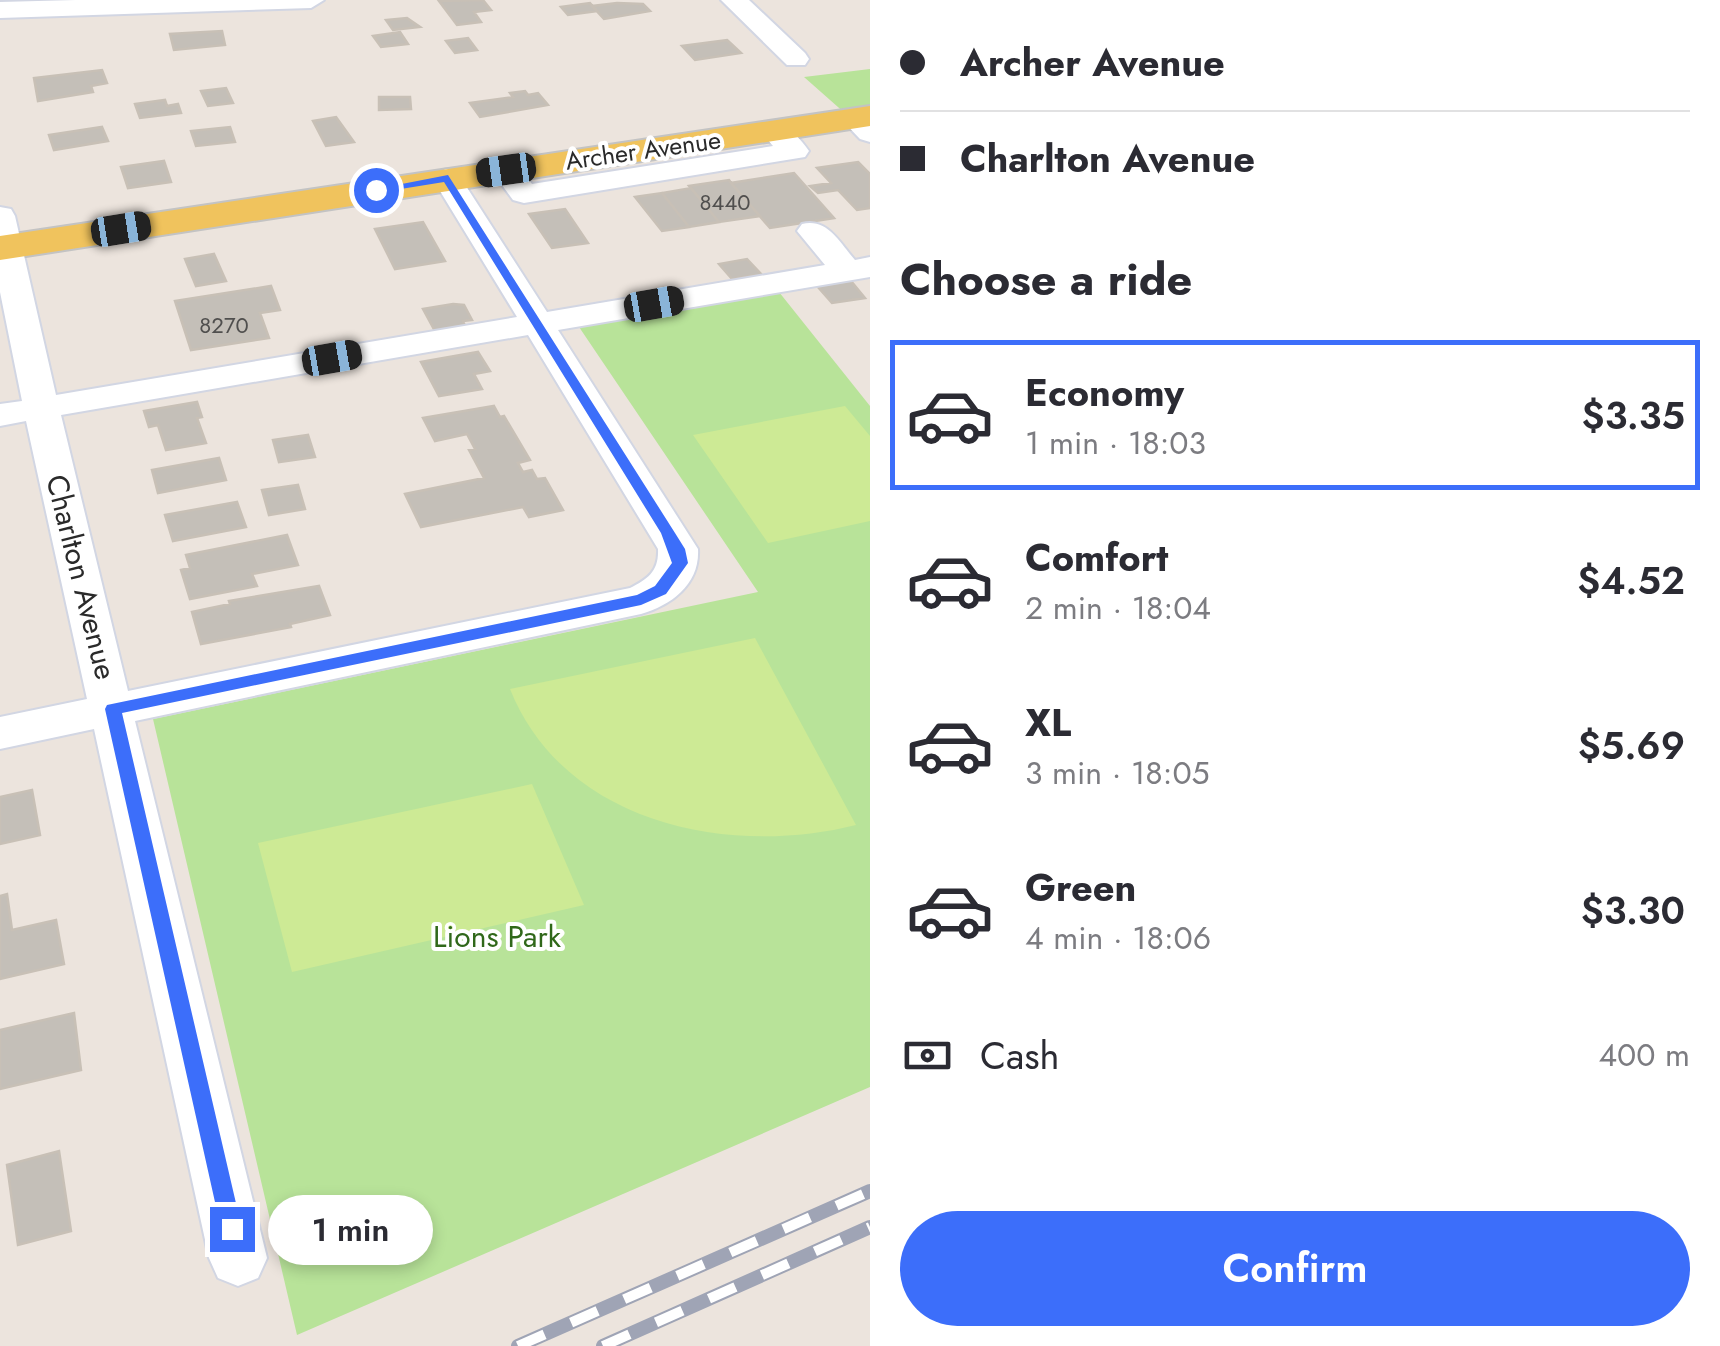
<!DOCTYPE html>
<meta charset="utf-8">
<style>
body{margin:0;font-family:Jost,sans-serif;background:#f2f2f3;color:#2b2b33;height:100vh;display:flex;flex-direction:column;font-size:38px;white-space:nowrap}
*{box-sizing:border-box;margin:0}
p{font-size:32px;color:#7c7c81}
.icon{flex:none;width:55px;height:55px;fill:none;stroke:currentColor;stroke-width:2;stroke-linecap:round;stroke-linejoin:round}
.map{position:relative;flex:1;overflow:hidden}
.sheet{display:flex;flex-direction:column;background:#fff;width:850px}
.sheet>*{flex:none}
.guide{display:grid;align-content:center;height:220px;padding:0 30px;background:#fff}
.end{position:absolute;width:45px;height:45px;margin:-22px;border:12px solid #3c6efa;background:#fff;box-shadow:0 0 0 5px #fff}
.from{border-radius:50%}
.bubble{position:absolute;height:70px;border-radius:35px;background:#fff;box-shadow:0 5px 15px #0003;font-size:32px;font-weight:600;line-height:70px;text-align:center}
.car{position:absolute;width:30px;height:60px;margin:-30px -15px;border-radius:12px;box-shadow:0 0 8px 2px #0007;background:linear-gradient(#222 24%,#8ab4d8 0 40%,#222 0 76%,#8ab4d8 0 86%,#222 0)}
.guide b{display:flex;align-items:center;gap:35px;height:95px;font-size:38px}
.guide b+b{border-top:2px solid #e1e1e2}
.guide i{width:25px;height:25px;background:#2b2b33}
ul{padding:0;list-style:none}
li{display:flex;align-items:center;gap:30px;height:150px;margin:0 20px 15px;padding:0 10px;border:5px solid transparent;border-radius:0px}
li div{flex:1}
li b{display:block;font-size:38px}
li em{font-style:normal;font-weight:600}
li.on{border-color:#3c6efa}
li>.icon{width:90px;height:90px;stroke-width:1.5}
h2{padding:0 30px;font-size:45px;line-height:120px}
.pay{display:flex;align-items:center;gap:25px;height:110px;padding:0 30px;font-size:38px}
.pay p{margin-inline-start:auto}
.primary-button{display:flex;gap:20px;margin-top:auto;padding:20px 30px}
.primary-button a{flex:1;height:115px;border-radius:60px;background:#3c6efa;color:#fff;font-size:40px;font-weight:600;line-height:115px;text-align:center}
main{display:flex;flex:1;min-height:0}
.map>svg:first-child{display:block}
</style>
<main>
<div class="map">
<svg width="870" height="1346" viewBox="0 0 870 1346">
<rect width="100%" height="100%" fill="#ece4dd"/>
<!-- green -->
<path fill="#b8e399" d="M870,69V111L847,115L804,77Z
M779,292L870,406V1087L297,1335L153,719L758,592L577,324Z"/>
<!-- pitch -->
<path fill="#cdea95" d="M845,406L870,436V521L768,543L693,435Z
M755,638L856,825C729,857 564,824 510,689Z
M532,784L584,905L292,972L258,843Z"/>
<!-- building -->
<path fill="#c4bfb8" stroke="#c8c0b6" stroke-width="2.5" d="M483,0L491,10L474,12L481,22L457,25L439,1Z
M590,3L597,11L568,15L561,7Z
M617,3L643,4L650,11L604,19L592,6Z
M407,18L420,27L393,30L386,20Z
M222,31L225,45L174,50L170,34Z
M400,32L408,44L381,47L373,36Z
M468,38L477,50L455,53L446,41Z
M727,40L741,53L695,60L682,46Z
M102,70L107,83L91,86L93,92L38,101L34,78Z
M226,88L233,103L208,106L201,91Z
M525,91L528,95L538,93L548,105L480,117L470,103L513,97L510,93Z
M379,97H410L411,109L379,110Z
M165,100L167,106L178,104L181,113L140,118L135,104Z
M336,117L354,142L326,146L313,121Z
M102,127L108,141L54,150L49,135Z
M230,127L235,142L196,146L191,131Z
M164,161L171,182L128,188L121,167Z
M858,162L870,174V208L857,210L838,190L818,193L810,186L831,183L817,168Z
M794,173L834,218L770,228L731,183Z
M729,180L731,183L760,216L719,222L689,186Z
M691,188L719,222L689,227L662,193Z
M662,193L689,227L662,231L635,197Z
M565,209L588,243L552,248L529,214Z
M423,222L445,261L395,269L375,229Z
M214,254L226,281L196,286L185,259Z
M747,259L761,274L732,279L719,264Z
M851,281L865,298L832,303L817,286Z
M271,286L280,310L260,313L269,338L191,350L175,301Z
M453,304L464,305L472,320L463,321L465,326L435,331L423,309Z
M478,352L490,371L474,374L482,389L439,396L421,362Z
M197,402L202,417L197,418L206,443L166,450L158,425L149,427L144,411Z
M494,406L500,417L504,416L530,460L518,463L523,472L532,470L537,479L545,478L563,510L529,517L523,507L421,527L405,494L484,478L469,450L475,449L467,434L435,441L423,418Z
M308,435L315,457L279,462L273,440Z
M219,458L226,480L158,493L152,470Z
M298,485L305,509L269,515L262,490Z
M237,502L246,527L173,541L165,515Z
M287,535L298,565L252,574L257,586L190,599L181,570L190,568L186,555Z
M319,586L330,615L290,624L291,627L201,644L192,612L230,604L229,601Z
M32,790L40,835L0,844V797Z
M7,894L12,930L56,920L64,964L0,979V896Z
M74,1013L81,1070L0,1089V1030Z
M59,1151L71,1231L18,1245L7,1165Z"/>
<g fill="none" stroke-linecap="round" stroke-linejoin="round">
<!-- minor casing -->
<g stroke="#d2d6e3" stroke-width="4">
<path id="minor" d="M76,0H324L311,8L0,18V2Z
M721,0H749L805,53L809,59L805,65H787Z
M855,111L870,118V142L860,139L841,119Z
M774,122C788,126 801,139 809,151L805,157L524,203L513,200L491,170L496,164H516L532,184L773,146L760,131L764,125Z
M447,169L457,172L547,312L825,265L797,231L802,224C828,218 839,242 855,260L870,257V277L558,330L698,549C700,584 672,605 641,614L135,721L267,1258L258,1278L238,1286L218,1278L209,1258L94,729L0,749V717L87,699L26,421L0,426V404L22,401L0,292V207L11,209L15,216L56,395L517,317L432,178L437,172ZM528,335L658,549C659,571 648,579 630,588L128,691L61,415Z"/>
</g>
<!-- major casing -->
<g stroke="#c3c3c3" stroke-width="4">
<path id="major" d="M870,106V126L0,260V236Z"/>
</g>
<!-- minor -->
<use href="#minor" fill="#fff" fill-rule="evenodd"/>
<!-- major -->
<use href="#major" fill="#f0c35d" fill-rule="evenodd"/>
<!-- rail casing -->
<g stroke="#9fa4b5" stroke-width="14">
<path id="rail" d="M518,1346L870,1191
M603,1346L870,1227"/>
</g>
<!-- rail -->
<use href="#rail" stroke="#fff" stroke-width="10" stroke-dasharray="29" stroke-linecap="butt"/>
</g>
<!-- route -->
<path fill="#3c6efa" d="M448,175L675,533L685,549L688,563L666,594L641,605L122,713L242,1229L239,1236L232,1239L224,1236L221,1229L105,709L107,705L637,595L655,586L672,563L661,533L444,182L376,193L371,190Z"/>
<g text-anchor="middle" stroke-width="8" stroke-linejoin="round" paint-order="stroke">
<!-- far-number labels -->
<g font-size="22" fill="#504f4e">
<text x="725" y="210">8440</text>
<text x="224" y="333">8270</text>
</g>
<!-- far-street labels -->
<g font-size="25" fill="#2a2a2a" stroke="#fff">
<text transform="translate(643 150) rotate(-8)" y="9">Archer Avenue</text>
</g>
<!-- street labels -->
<g font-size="30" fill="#2a2a2a" stroke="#fff">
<text transform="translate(81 577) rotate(76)" y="10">Charlton Avenue</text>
</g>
<!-- park labels -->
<g font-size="30" fill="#30681a" stroke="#fff">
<text x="497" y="947">Lions Park</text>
</g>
</g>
</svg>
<i class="end from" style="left:376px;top:190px"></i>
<i class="end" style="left:232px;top:1229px"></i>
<div class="bubble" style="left:268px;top:1195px;width:165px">1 min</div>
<i class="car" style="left:506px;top:170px;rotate:262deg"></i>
<i class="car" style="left:121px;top:229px;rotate:81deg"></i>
<i class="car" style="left:654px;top:304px;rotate:80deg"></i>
<i class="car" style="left:332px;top:358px;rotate:80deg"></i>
</div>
<section class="sheet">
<div class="guide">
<b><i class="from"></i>Archer Avenue</b>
<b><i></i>Charlton Avenue</b>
</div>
<h2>Choose a ride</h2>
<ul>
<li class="on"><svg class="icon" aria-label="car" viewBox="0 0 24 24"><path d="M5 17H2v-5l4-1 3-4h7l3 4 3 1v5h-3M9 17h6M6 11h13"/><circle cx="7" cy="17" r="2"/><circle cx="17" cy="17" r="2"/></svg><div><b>Economy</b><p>1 min · 18:03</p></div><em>$3.35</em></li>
<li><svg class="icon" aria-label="car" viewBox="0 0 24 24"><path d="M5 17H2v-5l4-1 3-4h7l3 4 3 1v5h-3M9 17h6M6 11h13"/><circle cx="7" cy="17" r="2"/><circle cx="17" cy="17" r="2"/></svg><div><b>Comfort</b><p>2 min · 18:04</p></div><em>$4.52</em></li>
<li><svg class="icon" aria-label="car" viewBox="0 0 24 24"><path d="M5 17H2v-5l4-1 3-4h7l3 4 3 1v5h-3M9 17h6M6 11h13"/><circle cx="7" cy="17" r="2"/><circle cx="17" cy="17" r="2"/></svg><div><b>XL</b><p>3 min · 18:05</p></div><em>$5.69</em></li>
<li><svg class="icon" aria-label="car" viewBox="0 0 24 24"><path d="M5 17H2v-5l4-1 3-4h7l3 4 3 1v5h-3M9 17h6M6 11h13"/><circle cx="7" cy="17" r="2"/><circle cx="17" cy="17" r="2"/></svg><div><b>Green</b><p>4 min · 18:06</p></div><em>$3.30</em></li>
</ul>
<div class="pay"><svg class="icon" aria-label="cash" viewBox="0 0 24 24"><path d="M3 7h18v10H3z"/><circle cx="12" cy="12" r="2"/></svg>Cash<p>400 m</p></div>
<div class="primary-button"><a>Confirm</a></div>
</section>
</main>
